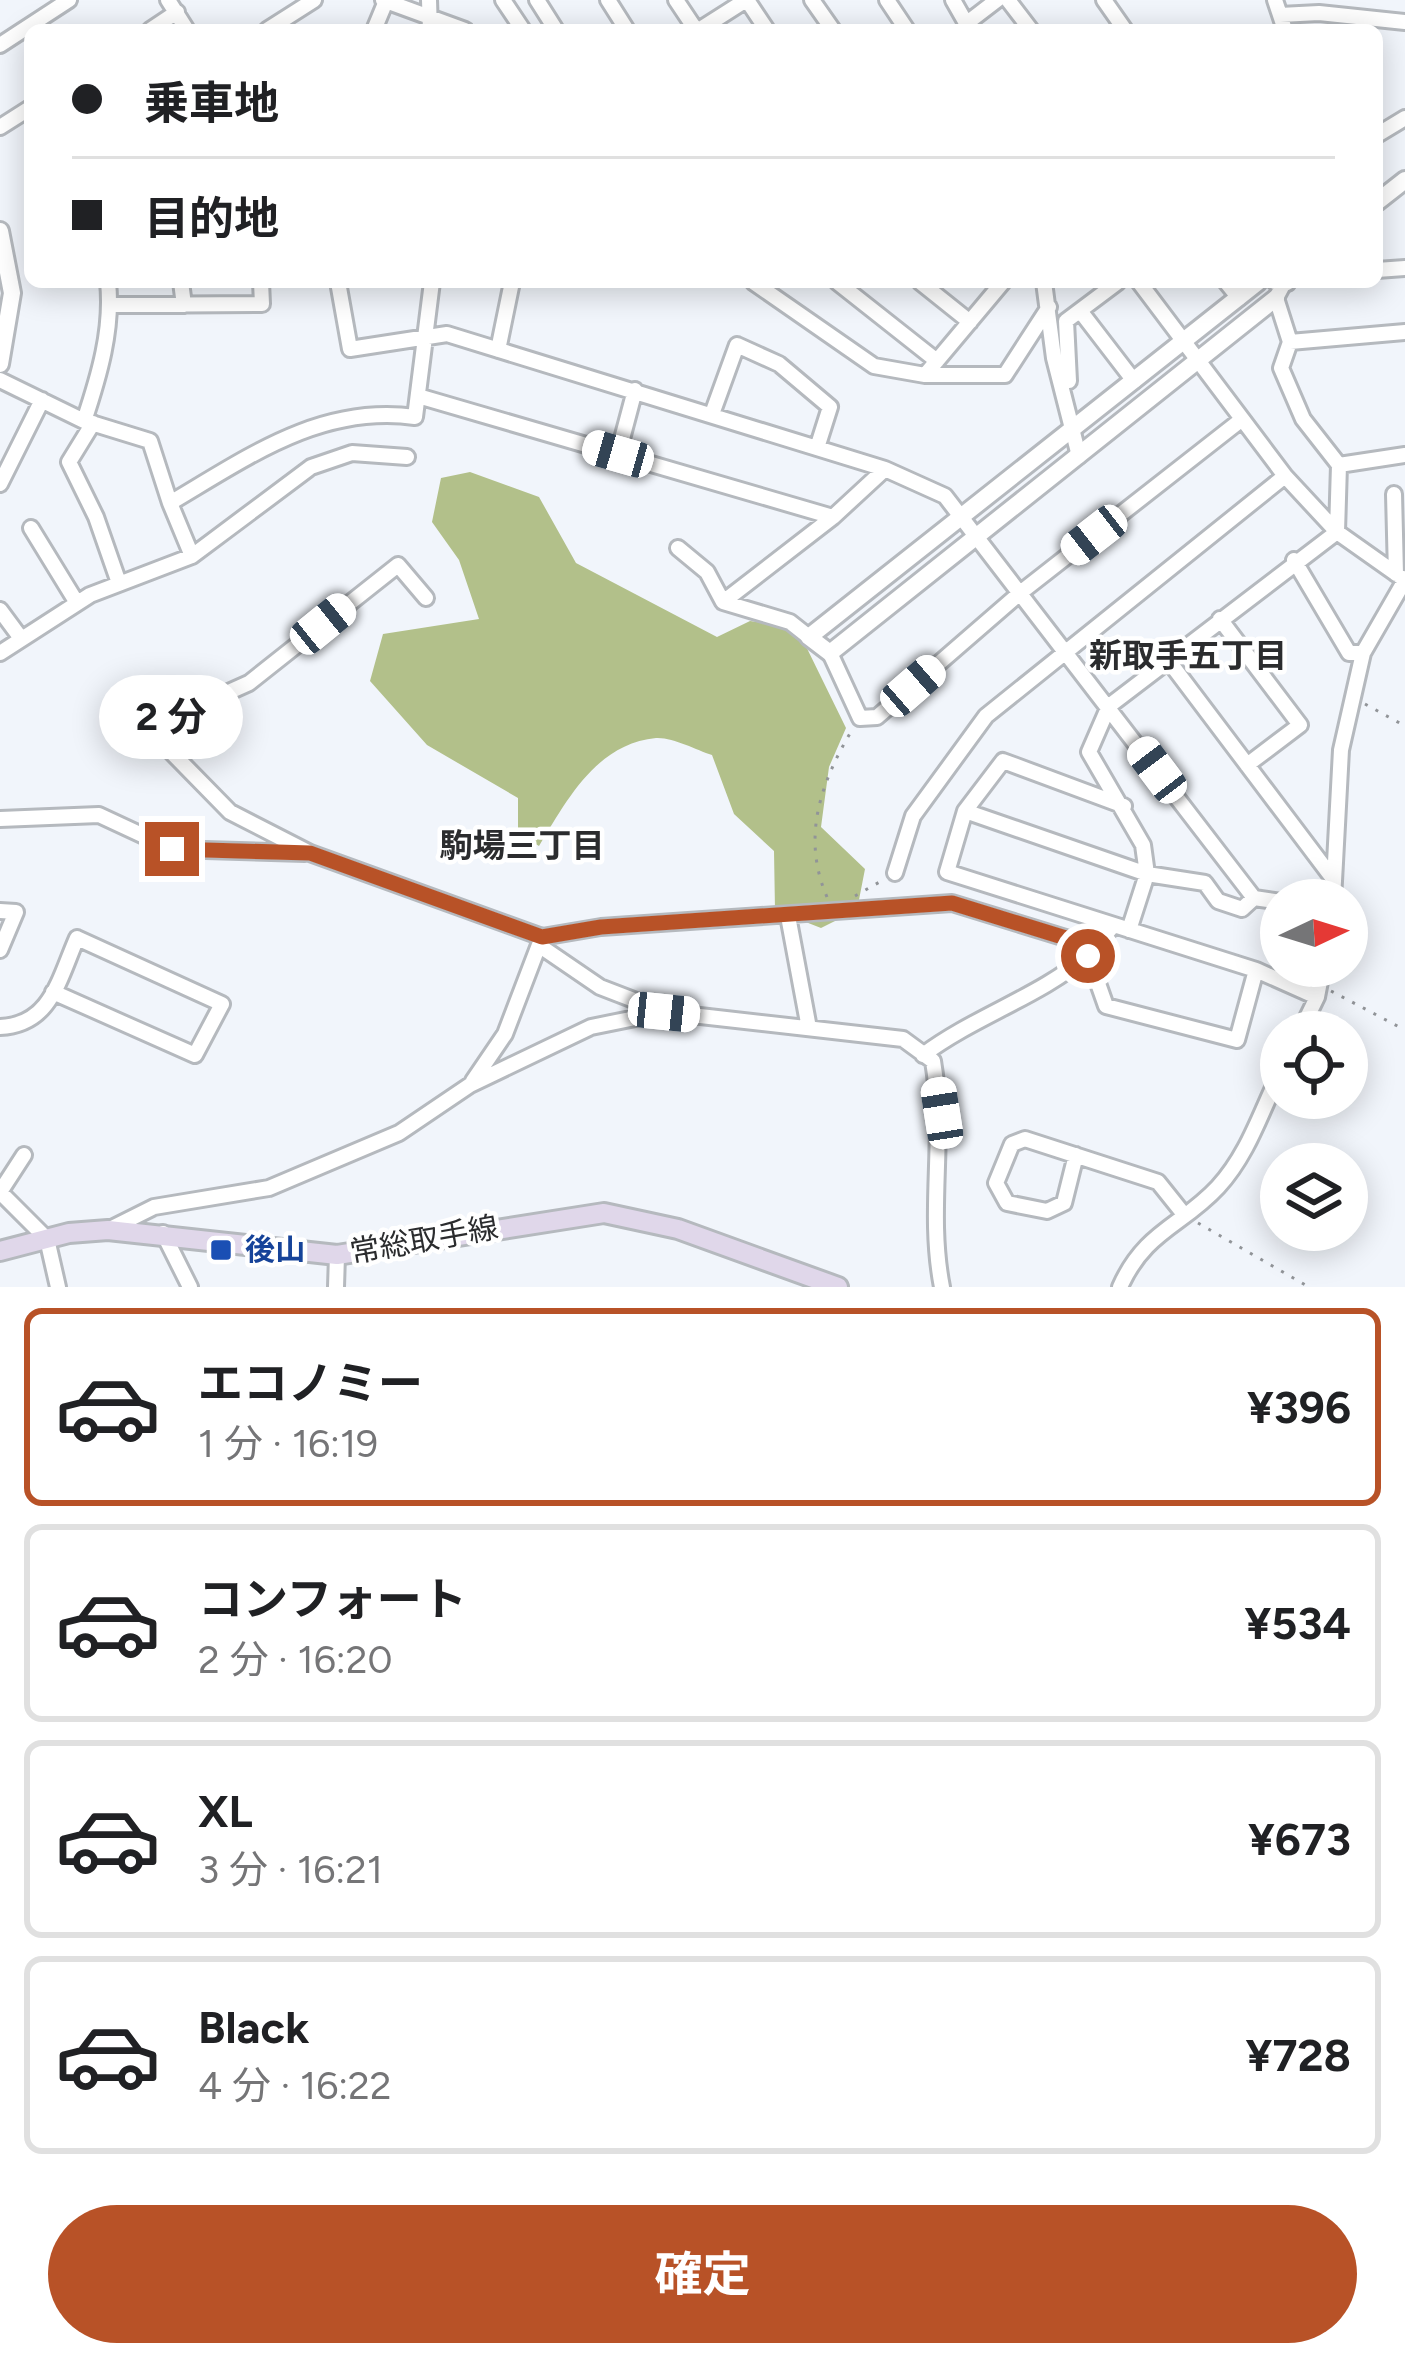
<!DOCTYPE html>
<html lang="ja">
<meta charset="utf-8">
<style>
body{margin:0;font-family:Figtree,"Noto Sans JP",sans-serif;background:#f2f2f2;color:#202124;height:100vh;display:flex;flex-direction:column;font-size:45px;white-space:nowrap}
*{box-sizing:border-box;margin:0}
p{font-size:39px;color:#757577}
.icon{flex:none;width:66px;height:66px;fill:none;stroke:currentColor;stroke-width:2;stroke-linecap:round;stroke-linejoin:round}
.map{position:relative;height:1287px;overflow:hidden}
.details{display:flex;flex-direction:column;background:#fff;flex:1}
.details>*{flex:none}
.guide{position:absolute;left:24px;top:24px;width:1359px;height:264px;border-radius:18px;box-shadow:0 6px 30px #0003;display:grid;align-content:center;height:264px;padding:0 48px;background:#fff}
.needle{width:78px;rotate:86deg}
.tools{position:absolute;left:1260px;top:879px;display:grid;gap:24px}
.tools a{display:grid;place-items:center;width:108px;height:108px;border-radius:50%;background:#fff;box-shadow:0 6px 30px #0003;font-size:60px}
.end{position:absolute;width:54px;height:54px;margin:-27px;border:15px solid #b85227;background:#fff;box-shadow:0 0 0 6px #fff}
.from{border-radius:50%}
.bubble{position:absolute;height:84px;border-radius:42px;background:#fff;box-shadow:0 6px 30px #0003;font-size:39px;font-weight:700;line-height:84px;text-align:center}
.car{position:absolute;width:36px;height:72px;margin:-36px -18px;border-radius:15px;box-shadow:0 0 9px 3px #0007;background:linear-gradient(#fff 24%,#345 0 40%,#fff 0 76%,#345 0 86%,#fff 0)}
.guide b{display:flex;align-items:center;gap:42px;height:114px;font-size:45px}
.guide b+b{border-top:3px solid #e0e0e0}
.guide i{width:30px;height:30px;background:#202124}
ul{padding:21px 0 0;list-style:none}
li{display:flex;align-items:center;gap:36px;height:198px;margin:0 24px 18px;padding:0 24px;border:6px solid #e0e0e0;border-radius:18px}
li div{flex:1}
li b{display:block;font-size:45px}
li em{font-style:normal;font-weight:700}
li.on{border-color:#b85227}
li>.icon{width:108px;height:108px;stroke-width:1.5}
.cta{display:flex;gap:24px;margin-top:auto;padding:24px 48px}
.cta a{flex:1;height:138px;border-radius:72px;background:#b85227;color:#fff;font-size:48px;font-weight:700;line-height:138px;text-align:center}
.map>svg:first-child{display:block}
</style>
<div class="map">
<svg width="1405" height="1287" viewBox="0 0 1405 1287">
<rect width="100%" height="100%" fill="#f1f5fb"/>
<!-- forest -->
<path fill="#b2c08a" d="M470,472L539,497L576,563L717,637L750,621L797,628L846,728L829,767L821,827L865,869L857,910L821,928L775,910L774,851L734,814L712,755C696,750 673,737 656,738C596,744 567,800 539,846L518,833V798L427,745L370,681L383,634L479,619L459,560L432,522L441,478Z"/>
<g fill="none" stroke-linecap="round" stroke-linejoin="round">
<!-- minor casing -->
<g stroke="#b5b9be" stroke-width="20">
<path id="minor" d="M168,0L187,30
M383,0L465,30
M429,0L430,30
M503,0L523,30
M537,0L556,30
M608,0L627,30
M676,0L696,30
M747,0L767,30
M812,0L833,30
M887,0L907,30
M953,0L970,30
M1008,0L1031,30
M1104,0L1125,30
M1275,0L1285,30
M1280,15L1319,13L1405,22
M967,23L997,0
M150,30L177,12
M267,30L314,0
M374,30L386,1
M699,30L746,0
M0,45L69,0
M0,127L30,108
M1377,135L1405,118
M1377,270L1405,268
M181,282L184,305
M338,282L350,349L447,334L885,469L945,496L1254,898L1281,902
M753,282L874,366L925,375L1003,282
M837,282L937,361
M920,282L970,322
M1044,282L1054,358L1079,456
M1139,282L1285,476L1337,532L1405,580
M1226,282L1239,298
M111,305L262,304L261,282
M1081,312L1134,381
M1290,342L1405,332
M498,350L512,282
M925,375H1005L1049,307
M0,380L84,421C99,376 113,329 108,282
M1069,381L1066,321L1118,282
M418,396L833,517
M712,414L737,345L779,364L830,407L817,448
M85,421L150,441L170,503
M93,423L69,462L96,517L119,583
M618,454L635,390
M1339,465L1405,455
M0,484L42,400
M1394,494L1396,574
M31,528L77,603
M678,548L707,572L723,602L833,517L885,469
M192,556L170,503C248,457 321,404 415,417L432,282
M1294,560L1349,653H1363
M723,602L790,622L809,637
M0,610L20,637
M1220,619L1300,725L1247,765
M0,653L90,595L192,556L311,467L352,453L407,457
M830,653L860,718L877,717L1020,593L1241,420
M1168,660L1334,880
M133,713L230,812L310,853L542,937L505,1034L473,1081
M157,744L220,696L249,683L398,565L426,598
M1124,806L1003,761L965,811L947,872L1256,970L1317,997
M965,811L1147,874L1129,930
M0,819L99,815L172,849L305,853
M895,873L913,816L986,716L1285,476
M1254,898L1242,909L1218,901L1205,883L1147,874L1143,845L1089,752L1109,706L1337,532L1339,465L1303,419L1281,368L1290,342L1276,298L1284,283L1275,282
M1333,900L1341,750L1363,653L1405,580
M0,911L16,912L0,950
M788,916L809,1028
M1113,926L1088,955L1106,1006L1237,1040L1256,970
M542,937L601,927L952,903L1095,947
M540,946L600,987L665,1012
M0,1027C51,1025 59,979 77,938L222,1004L195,1055L53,992
M1300,1032L1317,997L1323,966
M923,1055C975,1016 1041,996 1088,955
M1076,1155L1064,1203L1047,1211L1007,1203L996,1183L1012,1144L1025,1139L1158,1182L1182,1212
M0,1192L47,1239L58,1287
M0,1192L24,1155
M108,1230L154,1207L269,1188L399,1133L470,1085L591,1027L665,1012L903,1039L933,1061C946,1137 927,1211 942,1287
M163,1233L190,1287
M336,1287L337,1255
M1120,1287C1145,1231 1182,1226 1218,1187C1249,1153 1261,1111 1281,1071"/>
</g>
<!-- tertiary casing -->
<g stroke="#b5b9be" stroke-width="22">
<path id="tertiary" d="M1377,202L1405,180
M0,231L12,293L0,364
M1258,282L809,637L830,653L1276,298
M1284,283L1287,282"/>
</g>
<!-- secondary casing -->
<g stroke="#b5b9be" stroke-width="24">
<path id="secondary" d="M0,1251L69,1233L108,1230L337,1255L604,1213L678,1229L838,1287"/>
</g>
<!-- path -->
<path stroke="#919498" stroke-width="3" stroke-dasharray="3 9" stroke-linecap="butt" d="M1365,704L1405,726
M855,896L883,880
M827,897C801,837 821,782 852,730
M1331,991L1405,1030
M1198,1223L1309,1287"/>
<!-- minor -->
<use href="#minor" stroke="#fff" stroke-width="14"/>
<!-- tertiary -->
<use href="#tertiary" stroke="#fff" stroke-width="16"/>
<!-- secondary -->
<use href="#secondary" stroke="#e0d7ea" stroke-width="18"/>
</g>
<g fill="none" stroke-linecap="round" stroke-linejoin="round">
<!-- route -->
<path stroke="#b85227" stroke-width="15" d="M172,849L310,853L542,937L601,927L952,903L1095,947L1088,956"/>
</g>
<!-- markers -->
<rect fill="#1a4fb4" stroke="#fff" stroke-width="4.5" x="209" y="1238" width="24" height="24" rx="6"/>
<g text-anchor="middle" stroke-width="9" stroke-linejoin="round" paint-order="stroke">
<!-- street labels -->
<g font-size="30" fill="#2b2c2e" stroke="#fff">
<text transform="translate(424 1240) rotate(-10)" y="10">常総取手線</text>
</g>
<!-- transit labels -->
<g font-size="30" font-weight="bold" fill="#164399" stroke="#fff" text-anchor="start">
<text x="245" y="1260">後山</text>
</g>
<!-- neighbourhood labels -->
<g font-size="33" font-weight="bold" fill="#2b2c2e" stroke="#fff">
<text x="1188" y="667">新取手五丁目</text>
<text x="522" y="857">駒場三丁目</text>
</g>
</g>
</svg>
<div class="tools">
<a><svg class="needle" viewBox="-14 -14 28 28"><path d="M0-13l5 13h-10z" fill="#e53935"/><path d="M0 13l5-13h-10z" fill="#757577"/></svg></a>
<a><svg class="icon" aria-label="locate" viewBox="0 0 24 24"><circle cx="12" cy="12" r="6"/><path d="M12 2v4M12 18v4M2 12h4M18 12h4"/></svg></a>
<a><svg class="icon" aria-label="layers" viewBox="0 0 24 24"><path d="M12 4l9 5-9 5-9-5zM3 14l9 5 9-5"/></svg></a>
</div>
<i class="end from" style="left:1088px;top:956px"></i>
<i class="end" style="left:172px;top:849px"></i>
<div class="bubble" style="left:99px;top:675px;width:144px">2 分</div>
<i class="car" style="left:618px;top:454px;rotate:286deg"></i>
<i class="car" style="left:1094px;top:535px;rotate:232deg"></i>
<i class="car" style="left:323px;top:624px;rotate:51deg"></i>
<i class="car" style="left:913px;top:686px;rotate:49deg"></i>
<i class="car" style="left:1157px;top:770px;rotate:323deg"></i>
<i class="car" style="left:664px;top:1012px;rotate:96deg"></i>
<i class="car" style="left:942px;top:1113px;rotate:351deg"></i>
<div class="guide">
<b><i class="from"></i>乗車地</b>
<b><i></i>目的地</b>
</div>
</div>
<section class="details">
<ul>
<li class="on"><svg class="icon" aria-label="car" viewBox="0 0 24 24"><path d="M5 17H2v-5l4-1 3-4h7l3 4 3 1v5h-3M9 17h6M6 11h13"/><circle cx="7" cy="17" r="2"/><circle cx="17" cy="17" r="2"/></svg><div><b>エコノミー</b><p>1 分 · 16:19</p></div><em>¥396</em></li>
<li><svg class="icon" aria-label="car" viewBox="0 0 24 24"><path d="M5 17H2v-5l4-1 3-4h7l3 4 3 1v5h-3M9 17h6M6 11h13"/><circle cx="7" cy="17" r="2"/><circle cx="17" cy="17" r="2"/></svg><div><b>コンフォート</b><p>2 分 · 16:20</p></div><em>¥534</em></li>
<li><svg class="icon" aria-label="car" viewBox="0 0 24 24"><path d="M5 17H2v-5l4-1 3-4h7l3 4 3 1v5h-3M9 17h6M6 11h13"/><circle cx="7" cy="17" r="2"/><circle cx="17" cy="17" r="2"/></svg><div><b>XL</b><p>3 分 · 16:21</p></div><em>¥673</em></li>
<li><svg class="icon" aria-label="car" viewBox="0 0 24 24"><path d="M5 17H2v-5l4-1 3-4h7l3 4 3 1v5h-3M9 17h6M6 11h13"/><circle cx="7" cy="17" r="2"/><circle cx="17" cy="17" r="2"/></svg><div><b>Black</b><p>4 分 · 16:22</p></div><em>¥728</em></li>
</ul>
<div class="cta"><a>確定</a></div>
</section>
